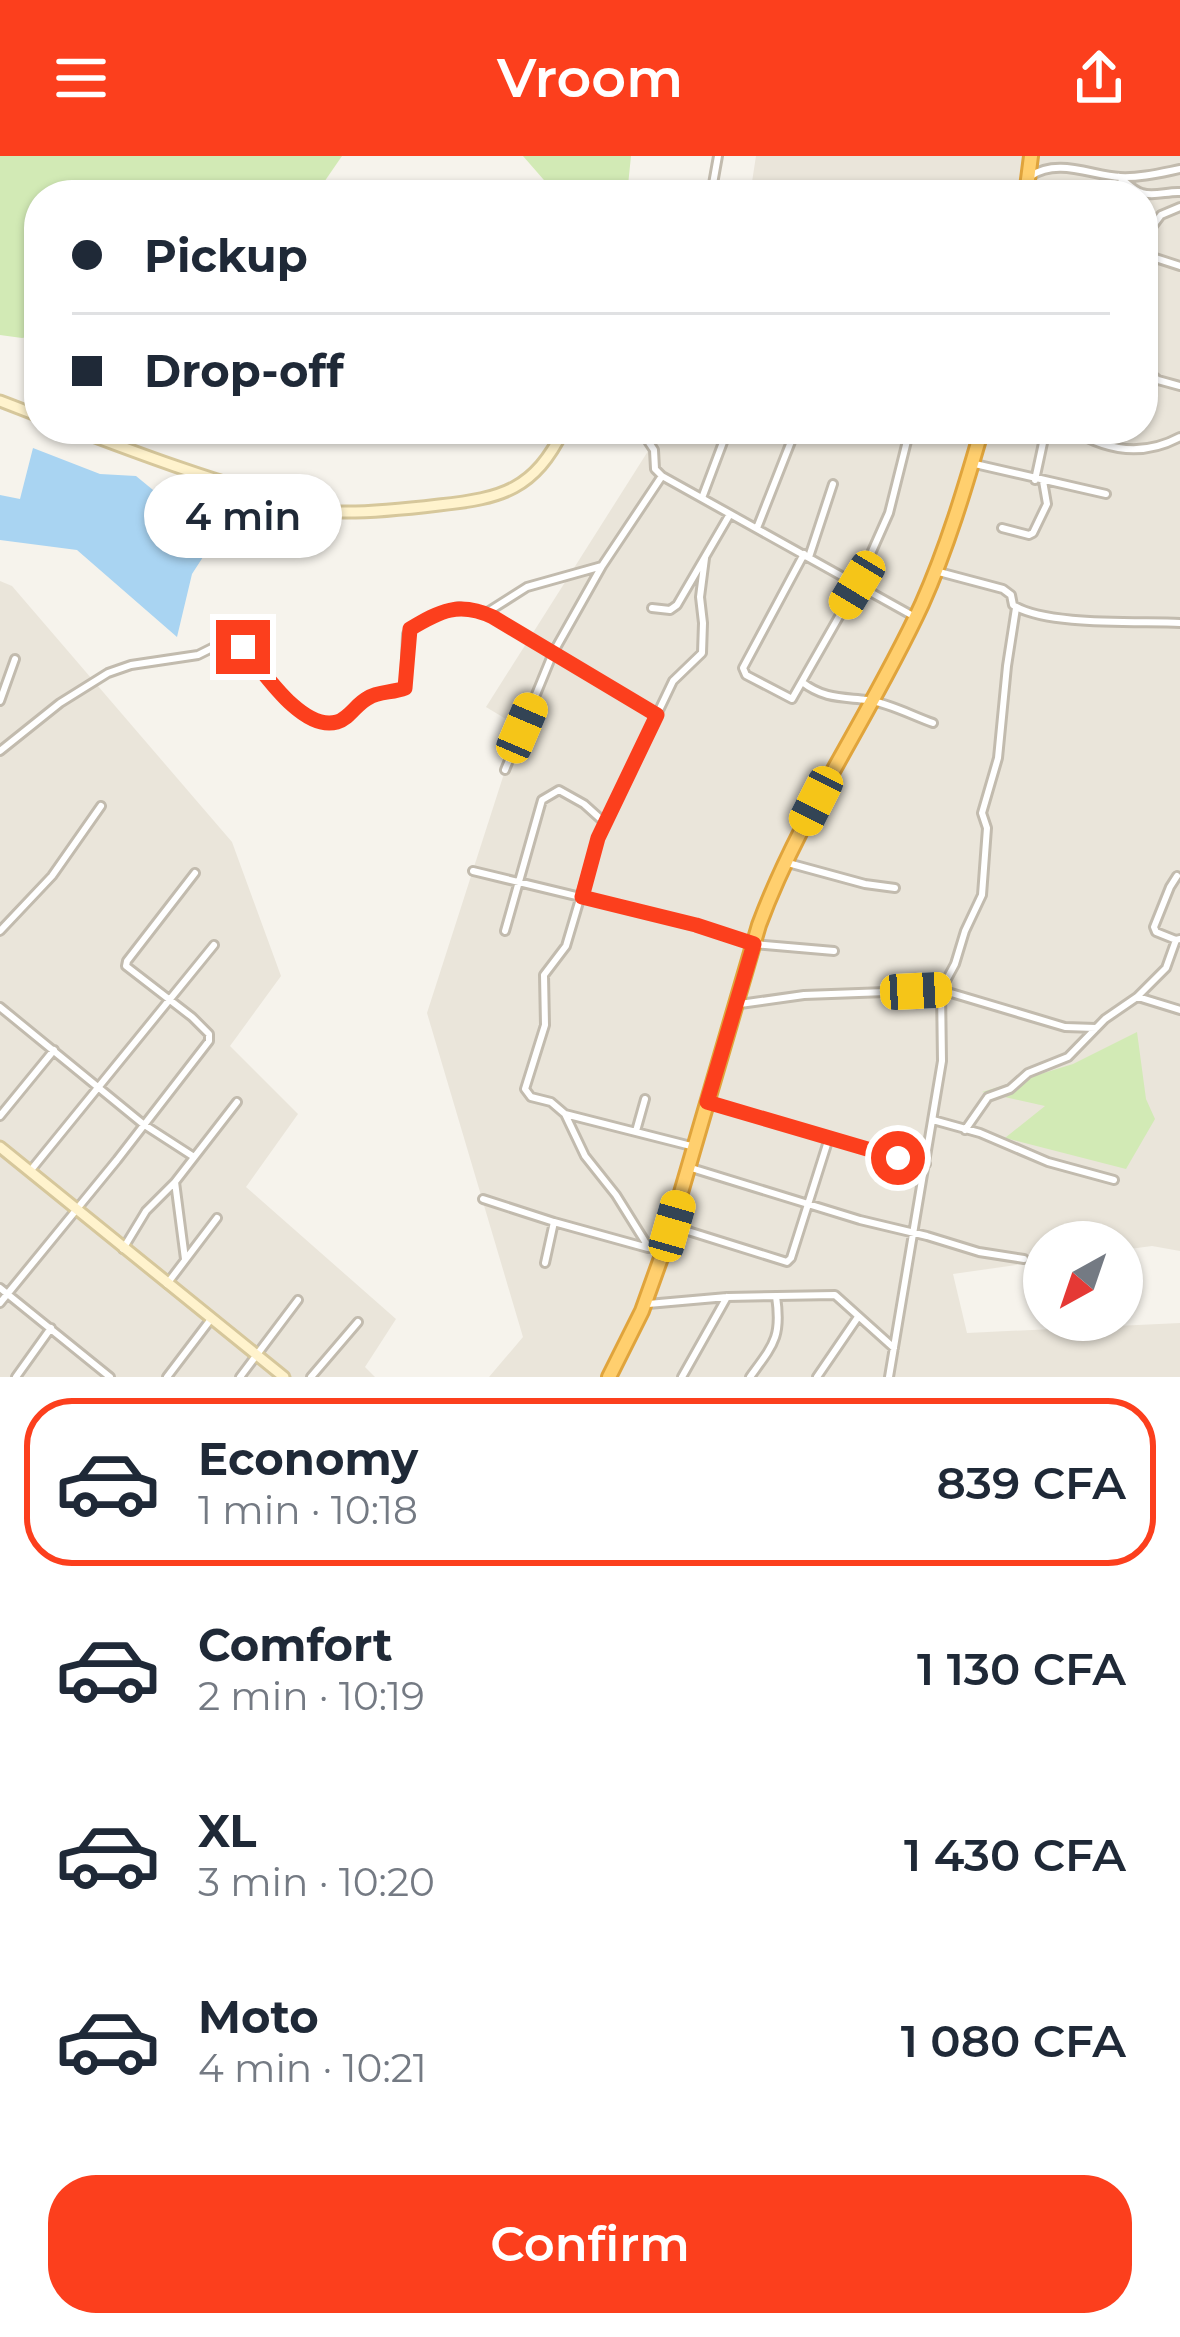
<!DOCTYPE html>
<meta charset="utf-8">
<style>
body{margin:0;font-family:Montserrat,sans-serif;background:#f6f6f7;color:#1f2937;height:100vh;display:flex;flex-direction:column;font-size:45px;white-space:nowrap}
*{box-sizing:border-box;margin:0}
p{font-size:39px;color:#747a83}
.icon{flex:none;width:66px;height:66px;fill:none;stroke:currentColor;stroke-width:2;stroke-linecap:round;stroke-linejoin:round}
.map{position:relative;height:1221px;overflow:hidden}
.drawer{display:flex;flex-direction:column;background:#fff;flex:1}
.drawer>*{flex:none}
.banner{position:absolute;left:24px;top:24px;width:1134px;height:264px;border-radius:48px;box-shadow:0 3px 9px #0004;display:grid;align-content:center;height:264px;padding:0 48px;background:#fff}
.needle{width:78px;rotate:220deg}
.buttons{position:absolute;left:1023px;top:1065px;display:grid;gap:24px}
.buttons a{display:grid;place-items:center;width:120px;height:120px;border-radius:50%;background:#fff;box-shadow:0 3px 9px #0004;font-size:60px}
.end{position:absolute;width:54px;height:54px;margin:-27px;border:15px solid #fc3f1d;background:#fff;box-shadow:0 0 0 6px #fff}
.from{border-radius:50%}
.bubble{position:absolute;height:84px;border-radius:42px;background:#fff;box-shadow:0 3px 9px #0004;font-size:39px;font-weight:600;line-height:84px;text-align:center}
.car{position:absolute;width:36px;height:72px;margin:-36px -18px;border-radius:15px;box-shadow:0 0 9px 3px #0007;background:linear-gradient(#f5c518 24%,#345 0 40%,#f5c518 0 76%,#345 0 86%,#f5c518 0)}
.banner b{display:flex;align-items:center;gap:42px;height:114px;font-size:45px}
.banner b+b{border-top:3px solid #e0e1e3}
.banner i{width:30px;height:30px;background:#1f2937}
ul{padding:21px 0 0;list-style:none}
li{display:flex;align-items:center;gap:36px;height:168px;margin:0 24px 18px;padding:0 24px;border:6px solid transparent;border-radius:48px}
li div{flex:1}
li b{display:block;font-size:45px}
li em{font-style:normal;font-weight:600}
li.active{border-color:#fc3f1d}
li>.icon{width:108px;height:108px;stroke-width:1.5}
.action{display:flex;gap:24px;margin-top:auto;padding:24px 48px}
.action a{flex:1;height:138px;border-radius:48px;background:#fc3f1d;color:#fff;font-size:48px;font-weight:600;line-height:138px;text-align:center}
header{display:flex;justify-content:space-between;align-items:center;height:156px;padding:0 48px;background:#fc3f1d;color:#fff;font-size:54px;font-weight:600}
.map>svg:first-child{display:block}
</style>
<header><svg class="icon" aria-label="menu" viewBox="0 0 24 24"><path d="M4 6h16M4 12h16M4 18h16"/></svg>Vroom<svg class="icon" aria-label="share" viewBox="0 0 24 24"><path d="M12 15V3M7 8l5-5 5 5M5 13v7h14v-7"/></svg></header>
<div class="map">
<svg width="1180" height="1221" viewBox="0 0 1180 1221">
<rect width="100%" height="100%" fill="#f6f3ec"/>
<!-- residential -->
<path fill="#eae5da" d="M756,0H1180V1095L1152,1090L1122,1094V1086H1044V1105L953,1118L967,1177L1180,1167V1221H489L523,1181L427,857L519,571L486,551L662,273H1143V39H750Z
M0,425L12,430L232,686L281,820L230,890L298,958L246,1031L396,1163L365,1211L375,1221H0Z"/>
<!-- green -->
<path fill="#d2eab5" d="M0,0H342L320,32L321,39H39V179L22,182L0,179Z
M523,0H631L627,39H557Z
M1137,876L1146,943L1155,963L1126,1013L1005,982L1045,950L982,936L1073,908Z"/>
<!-- water -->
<path fill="#a9d4f2" d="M33,292L100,318L136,320L214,384L192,418L177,481L77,394L0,384V339L20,343Z"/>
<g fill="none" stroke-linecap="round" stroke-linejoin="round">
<!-- street casing -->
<g stroke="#c2bbae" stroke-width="12">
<path id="street" d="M1031,20C1057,2 1091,19 1120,21C1140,22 1160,17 1180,13
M1119,21C1126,26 1134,35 1142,37C1154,41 1168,35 1180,36
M711,39L718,0
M1143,83L1161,59L1180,51
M1143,98L1180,110
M1143,212L1158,224L1180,230
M640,273L654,294L655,313L662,320L915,461
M1071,273C1106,295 1143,301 1180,281
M975,308L1106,338
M1035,324L1046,273
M702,342L728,273
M757,372L794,278
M1002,372L1029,379L1033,377L1047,348L1043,325
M804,398L743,512L746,519L792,543L857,429L889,357L910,273
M809,401L833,328
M939,416L1003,433L1011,439L1013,449C1046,470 1138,465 1180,467
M652,452L670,454L677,449L730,358
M486,457L527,431L602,410L662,320
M802,526C824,543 842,541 867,544C889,547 913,560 933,567
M0,545L15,503
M0,595L60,547L108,517L131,509L198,499L230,483C257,503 301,579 339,565C351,561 357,547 368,541C379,535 394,537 405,532L407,478L410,473L439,458L459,451L486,457L657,559
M505,614L553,497L602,410
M788,707L865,728L895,732
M473,715L696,769L754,788L834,795
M1177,720L1170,731L1154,771L1156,776L1176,784L1180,783
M0,775L52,720L101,650
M505,775L542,644L559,634L584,648L604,666
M1138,841L1180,854
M740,848L804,839L941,834L1065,871L1096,872
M0,851L143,968L194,1001
M711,947L876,996L926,1008
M565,958L691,990
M0,960L54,894
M933,964L980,977L1048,1006L1114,1024
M965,974L988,941L1010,933L1028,917L1068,901L1105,863L1137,841L1166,812L1176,784
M636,975L645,943
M688,1011L860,1064L927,1080L979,1096L1024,1103
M31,1014L214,789
M483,1043L554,1066
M672,1070L787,1106L791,1102L829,982
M649,1092L616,1039L585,1000L565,958L551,946L531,941L525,933L545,869L544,819L566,790L598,682L673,525L702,497L703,467L700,441L705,402
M123,1093L146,1055L175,1026
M185,1103L175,1026L237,946
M545,1107L554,1066L648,1092
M167,1128L217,1062
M0,1132L110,1221
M0,1147L117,1004L209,885V878L192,861L126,810L127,805L195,717
M648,1148L727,1141L835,1139L894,1192
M16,1221L51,1172
M167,1221L211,1163
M240,1221L298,1144
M311,1221L358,1166
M682,1221L727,1141
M750,1221C774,1188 782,1181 776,1140
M817,1221L858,1161
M889,1221L942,905L941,834L955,808L965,775L982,739L987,672L982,657L998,602L1007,510L1016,452"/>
</g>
<!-- secondary casing -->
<g stroke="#d6c79b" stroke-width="15">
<path id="secondary" d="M0,245L39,260
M74,273C140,298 207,323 275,341C296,347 317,354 338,356C371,357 406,353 439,349C503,342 534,334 564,273
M0,991L284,1221"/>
</g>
<!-- highway casing -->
<g stroke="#e0a43c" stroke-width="18">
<path id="highway" d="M1026,39L1031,0
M609,1221L642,1155L666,1088L759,769C801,656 872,557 922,448C947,392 965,332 982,273"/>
</g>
<!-- street -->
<use href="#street" stroke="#fff" stroke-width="6"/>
<!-- secondary -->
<use href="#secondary" stroke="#fff3cd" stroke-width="9"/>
<!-- highway -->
<use href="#highway" stroke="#ffcf6e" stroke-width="12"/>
</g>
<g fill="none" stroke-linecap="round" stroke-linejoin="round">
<!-- route -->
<path stroke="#fc3f1d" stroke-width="15" d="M243,491C263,515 302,576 337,566C350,562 356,548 368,542C378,535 393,537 405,532L410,473C440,455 459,445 493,461L657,559L598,682L582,741L696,769L754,788L707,946L898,1002"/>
</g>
</svg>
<div class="buttons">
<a><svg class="needle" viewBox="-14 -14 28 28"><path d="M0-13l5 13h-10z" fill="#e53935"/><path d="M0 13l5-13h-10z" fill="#747a83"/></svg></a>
</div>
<i class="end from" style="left:898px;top:1002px"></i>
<i class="end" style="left:243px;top:491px"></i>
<div class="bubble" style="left:144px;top:318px;width:198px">4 min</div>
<i class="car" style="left:857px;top:429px;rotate:211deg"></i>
<i class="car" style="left:522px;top:572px;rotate:23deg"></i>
<i class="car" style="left:816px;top:645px;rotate:207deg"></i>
<i class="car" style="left:916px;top:835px;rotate:87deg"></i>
<i class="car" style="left:672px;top:1070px;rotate:16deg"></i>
<div class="banner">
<b><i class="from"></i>Pickup</b>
<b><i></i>Drop-off</b>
</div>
</div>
<section class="drawer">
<ul>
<li class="active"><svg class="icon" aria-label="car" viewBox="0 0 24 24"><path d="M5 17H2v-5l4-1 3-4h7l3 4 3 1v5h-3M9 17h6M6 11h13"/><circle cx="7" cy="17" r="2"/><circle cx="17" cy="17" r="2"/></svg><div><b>Economy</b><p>1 min · 10:18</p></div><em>839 CFA</em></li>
<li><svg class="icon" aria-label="car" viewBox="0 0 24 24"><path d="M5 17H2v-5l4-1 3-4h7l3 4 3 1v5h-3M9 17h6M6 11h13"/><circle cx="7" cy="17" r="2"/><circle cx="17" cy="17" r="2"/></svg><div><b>Comfort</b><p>2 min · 10:19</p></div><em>1 130 CFA</em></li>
<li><svg class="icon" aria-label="car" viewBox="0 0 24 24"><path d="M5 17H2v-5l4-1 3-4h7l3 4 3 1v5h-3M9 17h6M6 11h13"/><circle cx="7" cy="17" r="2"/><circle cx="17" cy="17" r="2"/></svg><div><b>XL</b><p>3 min · 10:20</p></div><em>1 430 CFA</em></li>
<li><svg class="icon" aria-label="car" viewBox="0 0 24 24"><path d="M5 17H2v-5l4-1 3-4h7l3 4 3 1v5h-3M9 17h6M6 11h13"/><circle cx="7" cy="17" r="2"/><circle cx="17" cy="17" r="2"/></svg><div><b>Moto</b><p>4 min · 10:21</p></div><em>1 080 CFA</em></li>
</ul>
<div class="action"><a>Confirm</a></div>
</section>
